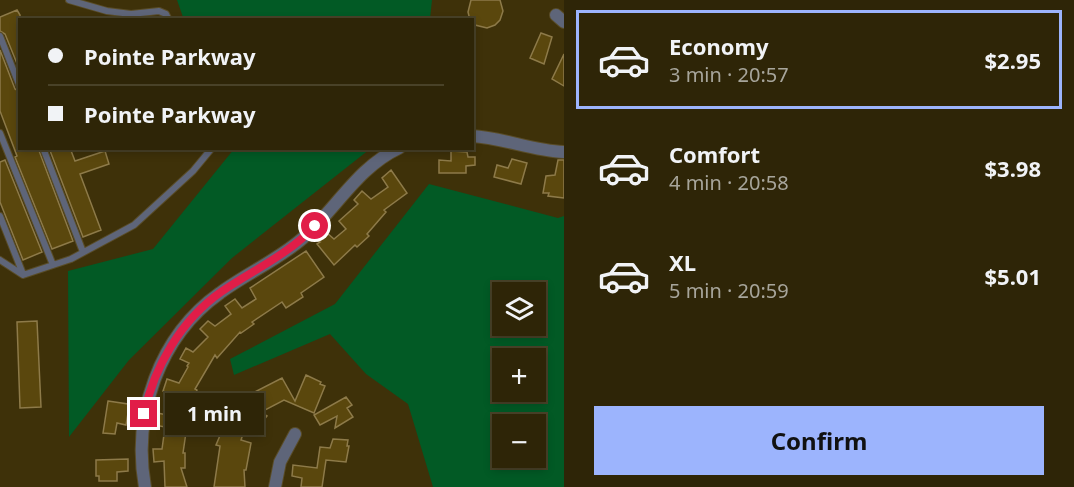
<!DOCTYPE html>
<meta charset="utf-8">
<style>
body{margin:0;font-family:"Noto Sans",sans-serif;background:#3a3115;color:#f1f3f6;height:100vh;display:flex;flex-direction:column;font-size:22px;white-space:nowrap}
*{box-sizing:border-box;margin:0}
p{font-size:20px;color:#a7a59b}
.icon{flex:none;width:33px;height:33px;fill:none;stroke:currentColor;stroke-width:2;stroke-linecap:round;stroke-linejoin:round}
.map{position:relative;flex:1;overflow:hidden}
.side{display:flex;flex-direction:column;background:#2e2507;width:510px}
.side>*{flex:none}
.banner{position:absolute;left:18px;top:18px;width:456px;height:132px;border-radius:0px;box-shadow:0 3px 9px #0003,0 0 0 2px #494228;display:grid;align-content:center;height:132px;padding:0 30px;background:#2e2507}
.buttons{position:absolute;left:492px;top:282px;display:grid;gap:12px}
.buttons a{display:grid;place-items:center;width:54px;height:54px;border-radius:0px;background:#2e2507;box-shadow:0 3px 9px #0003,0 0 0 2px #494228;font-size:30px}
.end{position:absolute;width:27px;height:27px;margin:-14px;border:8px solid #e11d48;background:#fff;box-shadow:0 0 0 3px #fff}
.from{border-radius:50%}
.bubble{position:absolute;height:42px;border-radius:0px;background:#2e2507;box-shadow:0 3px 9px #0003,0 0 0 2px #494228;font-size:20px;font-weight:700;line-height:42px;text-align:center}
.banner b{display:flex;align-items:center;gap:21px;height:57px;font-size:22px}
.banner b+b{border-top:2px solid #494228}
.banner i{width:15px;height:15px;background:#f1f3f6}
ul{padding:10px 0 0;list-style:none}
li{display:flex;align-items:center;gap:18px;height:99px;margin:0 12px 9px;padding:0 18px;border:3px solid transparent;border-radius:0px}
li div{flex:1}
li b{display:block;font-size:22px}
li em{font-style:normal;font-weight:700}
li.current{border-color:#9cb4fd}
li>.icon{width:54px;height:54px;stroke-width:1.5}
.button{display:flex;gap:12px;margin-top:auto;padding:12px 30px}
.button a{flex:1;height:69px;border-radius:0px;background:#9cb4fd;color:#111;font-size:24px;font-weight:700;line-height:69px;text-align:center}
main{display:flex;flex:1;min-height:0}
.map>svg:first-child{display:block}
</style>
<main>
<div class="map">
<svg width="564" height="487" viewBox="0 0 564 487">
<rect width="100%" height="100%" fill="#3e3109"/>
<!-- green -->
<path fill="#025a25" fill-rule="evenodd" d="M177,0H432L430,19L184,20Z
M234,149H370L232,258L129,360L69,437L68,271L153,249Z
M429,184L558,218L564,216V487H433L408,404L366,374L330,334L234,375L230,359L335,304ZM536,292V326H502V292ZM502,358H536V392H502ZM502,424H536V458H502Z"/>
<!-- building -->
<path fill="#5a470d" stroke="#8d7a49" stroke-width="1.5" d="M471,0H500L503,11L500,20L495,25L487,28L475,25L472,20H470L468,12Z
M17,10L20,15V71L5,34L0,31V17Z
M541,33L552,37L544,64L530,58Z
M0,50L15,89L20,92V148H38L73,241L52,249L15,157L17,156L0,111Z
M564,54V86L552,79Z
M49,148H70L75,161L105,151L109,164L80,174L101,230L83,237Z
M451,151L467,152L468,157H475V165L466,166V173H439V160L451,161Z
M512,159L527,163L521,184L494,177L497,165L508,168Z
M5,160L42,252L23,260L0,202V162Z
M558,160H564V198L548,196L549,193H543L546,176L555,175Z
M391,170L407,193L384,210L386,212L367,234L369,236L357,247L355,245L334,265L317,244L320,242L318,241L327,233L334,239L346,229L339,221L358,204L354,200L362,191L371,199L388,187L382,178Z
M306,251L324,277L301,293L303,297L286,308L282,302L252,322L254,324L241,333L240,332L217,358L215,355L195,389L197,390L189,412L183,453H185V468H181L187,487H165L164,461L154,462L153,449H162L165,427L155,425L157,413L167,415L174,395L163,391L167,379L179,383L188,367L187,366L189,363L180,359L186,348L193,352L208,337L200,329L208,321L215,326L231,314L225,306L235,299L242,308L256,299L250,288Z
M37,321L41,407L20,408L17,322Z
M306,375L321,382L320,384L325,386L314,413L284,400L261,412L267,416L260,425L251,419L245,428L241,440L251,443L246,470H244L245,487H214L220,446L216,445L230,412L239,400L282,378L295,401Z
M346,397L352,405L347,408L353,417L335,428L337,416L320,425L314,415Z
M108,401L128,404L129,407L126,425L117,423L115,434L103,433Z
M333,439L348,440L347,446H349L346,462L326,460L322,487H301L302,478L292,476L293,465L317,468L320,447L330,448Z
M128,459V471L117,472V481H99V476H96V460Z"/>
<g fill="none" stroke-linecap="round" stroke-linejoin="round">
<!-- service casing -->
<g stroke="#594c27" stroke-width="8">
<path id="service" d="M69,0L107,11L131,14L159,11L166,14L169,20
M0,36L20,87
M0,133L53,265
M43,148L83,252
M0,216L23,274
M0,260L23,275L71,259L134,225L193,171L212,148"/>
</g>
<!-- minor casing -->
<g stroke="#594c27" stroke-width="14">
<path id="minor" d="M556,15L564,22
M472,136C504,138 533,151 564,152
M145,487C132,415 159,336 220,293C247,273 278,260 303,238C336,209 358,167 399,148
M275,487L280,462L295,434"/>
</g>
<!-- service -->
<use href="#service" stroke="#5e6579" stroke-width="6"/>
<!-- minor -->
<use href="#minor" stroke="#5e6579" stroke-width="12"/>
</g>
<g fill="none" stroke-linecap="round" stroke-linejoin="round">
<!-- route -->
<path stroke="#e11d48" stroke-width="8" d="M144,414C154,367 181,320 221,292C253,270 288,255 315,226"/>
</g>
</svg>
<div class="buttons">
<a><svg class="icon" aria-label="layers" viewBox="0 0 24 24"><path d="M12 4l9 5-9 5-9-5zM3 14l9 5 9-5"/></svg></a>
<a>+</a>
<a>−</a>
</div>
<i class="end from" style="left:315px;top:226px"></i>
<i class="end" style="left:144px;top:414px"></i>
<div class="bubble" style="left:165px;top:393px;width:99px">1 min</div>
<div class="banner">
<b><i class="from"></i>Pointe Parkway</b>
<b><i></i>Pointe Parkway</b>
</div>
</div>
<section class="side">
<ul>
<li class="current"><svg class="icon" aria-label="car" viewBox="0 0 24 24"><path d="M5 17H2v-5l4-1 3-4h7l3 4 3 1v5h-3M9 17h6M6 11h13"/><circle cx="7" cy="17" r="2"/><circle cx="17" cy="17" r="2"/></svg><div><b>Economy</b><p>3 min · 20:57</p></div><em>$2.95</em></li>
<li><svg class="icon" aria-label="car" viewBox="0 0 24 24"><path d="M5 17H2v-5l4-1 3-4h7l3 4 3 1v5h-3M9 17h6M6 11h13"/><circle cx="7" cy="17" r="2"/><circle cx="17" cy="17" r="2"/></svg><div><b>Comfort</b><p>4 min · 20:58</p></div><em>$3.98</em></li>
<li><svg class="icon" aria-label="car" viewBox="0 0 24 24"><path d="M5 17H2v-5l4-1 3-4h7l3 4 3 1v5h-3M9 17h6M6 11h13"/><circle cx="7" cy="17" r="2"/><circle cx="17" cy="17" r="2"/></svg><div><b>XL</b><p>5 min · 20:59</p></div><em>$5.01</em></li>
</ul>
<div class="button"><a>Confirm</a></div>
</section>
</main>
